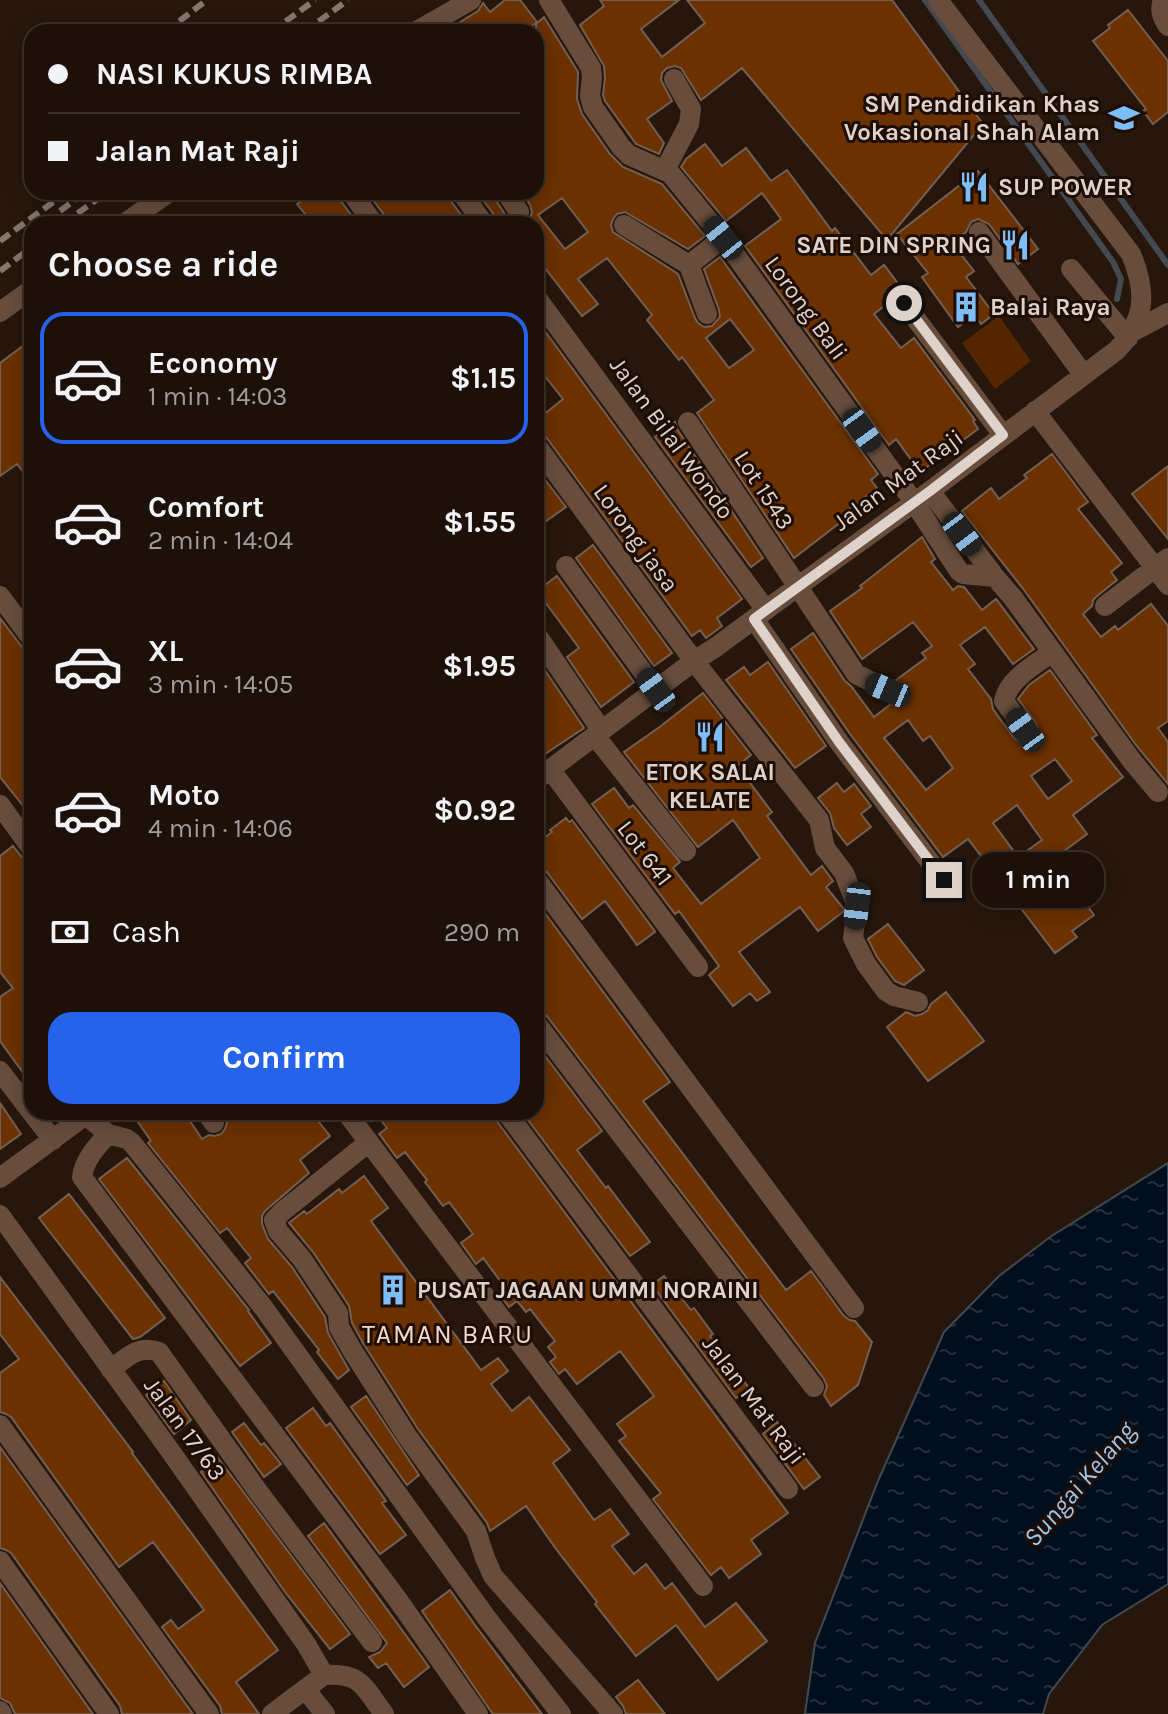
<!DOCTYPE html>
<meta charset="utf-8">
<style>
body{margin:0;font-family:Karla,sans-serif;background:#2a1e16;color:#f1f3f6;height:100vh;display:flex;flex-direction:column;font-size:30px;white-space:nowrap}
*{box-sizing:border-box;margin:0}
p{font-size:26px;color:#a09d9c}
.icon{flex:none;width:44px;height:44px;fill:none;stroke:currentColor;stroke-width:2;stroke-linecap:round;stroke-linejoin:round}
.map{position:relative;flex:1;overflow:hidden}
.sheet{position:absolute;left:24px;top:216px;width:520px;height:904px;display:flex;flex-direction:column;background:#1d1008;border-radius:24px;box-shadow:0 4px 20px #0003,0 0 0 2px #3b3029}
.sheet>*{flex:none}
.top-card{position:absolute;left:24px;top:24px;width:520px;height:176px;border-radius:24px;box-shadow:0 4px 20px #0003,0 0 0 2px #3b3029;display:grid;align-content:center;height:176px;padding:0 24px;background:#1d1008}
.end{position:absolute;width:36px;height:36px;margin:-18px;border:10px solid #ded2cb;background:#111;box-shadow:0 0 0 4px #111}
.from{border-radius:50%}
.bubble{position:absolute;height:56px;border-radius:24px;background:#1d1008;box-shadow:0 4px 20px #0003,0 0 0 2px #3b3029;font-size:26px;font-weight:700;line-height:56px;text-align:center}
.car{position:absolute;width:24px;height:48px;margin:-24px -12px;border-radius:10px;box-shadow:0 0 6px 2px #0007;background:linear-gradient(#222 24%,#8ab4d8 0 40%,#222 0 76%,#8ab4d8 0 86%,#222 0)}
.top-card b{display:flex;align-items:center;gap:28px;height:76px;font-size:30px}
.top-card b+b{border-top:2px solid #3b3029}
.top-card i{width:20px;height:20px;background:#f1f3f6}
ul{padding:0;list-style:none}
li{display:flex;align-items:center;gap:24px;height:132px;margin:0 16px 12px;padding:0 8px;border:4px solid transparent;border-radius:24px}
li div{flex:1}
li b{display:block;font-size:30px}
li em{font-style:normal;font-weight:700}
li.active{border-color:#2563eb}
li>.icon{width:72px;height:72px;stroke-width:1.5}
h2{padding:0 24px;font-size:36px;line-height:96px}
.pay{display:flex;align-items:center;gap:20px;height:88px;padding:0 24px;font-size:30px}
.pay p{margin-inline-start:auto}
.button{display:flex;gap:16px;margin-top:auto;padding:16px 24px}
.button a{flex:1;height:92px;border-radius:24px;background:#2563eb;color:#fff;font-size:32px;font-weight:700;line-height:92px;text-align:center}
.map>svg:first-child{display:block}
</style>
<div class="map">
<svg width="1168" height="1714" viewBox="0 0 1168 1714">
<defs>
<pattern id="water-ripples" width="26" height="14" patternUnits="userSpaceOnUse" patternTransform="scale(2)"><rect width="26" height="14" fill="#010e1d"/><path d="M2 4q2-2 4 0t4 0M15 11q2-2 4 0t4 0" fill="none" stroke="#26303c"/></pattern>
</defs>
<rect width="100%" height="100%" fill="#27160b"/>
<!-- pitch -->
<path fill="#562600" d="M999,316L1031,361L995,389L962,343Z"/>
<!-- water -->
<path fill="url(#water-ripples)" stroke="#434951" stroke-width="2" d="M1168,1163V1584L1102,1625L1049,1694L1043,1714H805L815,1643L878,1481L944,1332L999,1276L1050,1237Z"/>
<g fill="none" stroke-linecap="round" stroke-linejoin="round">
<!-- stream -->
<path stroke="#434951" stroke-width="6" d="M925,0L1113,262L1121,279L1117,299
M979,0L1168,265"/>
</g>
<!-- building -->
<path fill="#6b3100" stroke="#745f53" stroke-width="2" fill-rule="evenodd" d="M505,0H520L537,22L523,32H444L478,11L483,3L490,12Z
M600,0H679L641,29L662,57L705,23L687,0H892L983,124L887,240L742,68L701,100L681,68L675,66L667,68L662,73L661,80L672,101L647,119L664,143L659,154L636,144L605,101L603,95L605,78L604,66L580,25L604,6Z
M1128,10L1168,61V112L1153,124L1143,111L1146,109L1093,41L1110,28L1108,25Z
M544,17L578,72L577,99L582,114L610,154L623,167L662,184L705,236L688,249L625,212L617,214L613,219L611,225L613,232L678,274L695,318L698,323L704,327L712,326L720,317L719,310L704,269L720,257L878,474L871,480L877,488L843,514L846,518L794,558L697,413L714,400L682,357L679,360L647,320L652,315L607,258L578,279L598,304L582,316L545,268L536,274V224H523L530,219L532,212L530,205L522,192H536V24ZM562,198L588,232L565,249L538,215ZM730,319L754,350L729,368L706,338Z
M705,144L722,166L746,148L771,181L787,170L832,231L835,228L871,275L884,265L903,290L896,293L892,300L874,314L901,348L914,338L975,420L973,421L978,429L920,472L896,439L889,445L745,246L781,219L762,193L726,221L681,167L686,159Z
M978,171L1038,249L1018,264L989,224L978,219L971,222L966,232L952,243L974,271L966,277L994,314L981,324L974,315L958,327L922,277L928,273L897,234Z
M295,192H338L340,200L358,224H313L297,204L302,201Z
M367,192H448L450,200L468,224H387L385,216Z
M477,192H493L495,199L508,219L515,224H497L495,216Z
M536,319L742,599L717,618L722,626L706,638L700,630L692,636L546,437L537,432L543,428L537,420L563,399L536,365Z
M32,339V483L17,464L0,476V363Z
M675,422L677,429L763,558L751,567L655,437Z
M1052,454L1088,502L1078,509L1122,563L1111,572L1117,580L1097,596L1093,600L1092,606L1083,614L1101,637L1115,626L1118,630L1151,604L1168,626V721L1158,728L1168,742V784L1136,745L1024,590L962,511L991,488L999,499L1027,478L1024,475Z
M1168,466V539L1132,494Z
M536,468L566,507L536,528Z
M922,537L935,559L931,562L953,590L958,586L964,587L982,610L996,599L1034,649L1013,664L985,627L960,645L975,664L968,669L991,699L993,709L1014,738L1019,741L1026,743L1032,741L1036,736L1038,729L1036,723L1018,699L1029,685L1050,670L1097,735L1092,738L1123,777L1073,815L1087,834L1056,857L1057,858L1054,860L1094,915L1072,931L1077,937L1055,953L968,839L943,857L850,734L791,649L813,633L845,681L851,686L874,717L901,696L899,684L896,680L926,658L922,653L932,646L913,622L862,659L830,611L862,588L860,586ZM908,720L923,741L930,736L953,768L926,790L884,738ZM1055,759L1072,781L1048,799L1031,776ZM1017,805L1042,840L1018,857L993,823Z
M593,545L672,653L654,666L576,558Z
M557,576L634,682L601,707L567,657L579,648L537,591Z
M0,618L22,647L32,652V817L0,777Z
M536,657L584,728L536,760Z
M768,662L826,746L795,768L726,680L744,667L750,675Z
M703,693L751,755L737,766L772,812L767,816L811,875L822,866L833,881L826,887L844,909L843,912L818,931L800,907L739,952L770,992L757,1001L750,993L733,1006L709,975L719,966L679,911L675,914L592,804L614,788L629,808L633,805L680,862L673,868L701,904L760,858L733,820L698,847L624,752L661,726Z
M837,783L844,792L854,784L871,806L861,814L871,827L847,845L834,828L830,813L818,798Z
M566,818L569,822L572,820L654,930L655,932L637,945L605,901L582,919L546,871L536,866V844L552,832L550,830Z
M13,846L32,870V1085L0,1041V997L13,988L0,972V856Z
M536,901L670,1082L643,1101L786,1290L811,1271L844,1316L850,1320L855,1321L872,1342L858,1385L831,1406L824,1395L827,1386L824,1379L546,1015L536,1010Z
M888,924L924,970L904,985L895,981L877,957L868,939Z
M946,992L984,1041L928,1081L887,1027L906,1012L915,1016L922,1014L928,1010L931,1004Z
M536,1044L602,1131L577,1150L606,1188L608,1186L650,1242L630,1256L522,1112H536V1099L542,1094L536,1087Z
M0,1103L21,1134L0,1149Z
M131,1112H184L202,1139L209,1135L215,1136L221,1134L225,1129L227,1122L242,1112H311L330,1136L300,1160L309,1173L265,1211L262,1216V1224L268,1239L292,1267L325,1317L328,1333L349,1370L338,1379L317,1352L319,1350L273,1291L269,1294L245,1263L251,1258L227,1228L220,1233L148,1143L151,1141Z
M387,1112H436L442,1120L452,1112H493L496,1120L788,1513L751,1540L761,1554L729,1578L721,1567L711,1575L653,1499L661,1493L619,1441L626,1436L617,1424L654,1396L620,1351L577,1384L565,1369L559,1374L550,1362L556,1357L548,1347L555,1341L530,1309L526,1312L517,1301L509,1307L500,1295L507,1290L483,1258L476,1264L461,1243L473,1234L449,1202L443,1206L425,1182L427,1180L405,1152L397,1158L380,1135L379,1134L387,1128L379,1118Z
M127,1158L249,1310L248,1311L271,1343L240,1366L99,1179Z
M364,1176L388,1208L371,1221L481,1370L498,1358L508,1371L491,1384L512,1411L529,1397L570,1450L553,1463L594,1520L610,1509L629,1534L612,1546L634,1574L646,1564L665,1589L672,1583L705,1627L736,1603L767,1641L718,1680L676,1625L636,1656L595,1604L597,1602L556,1549L526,1506L490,1531L487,1523L418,1429L363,1343L352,1323L349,1306L313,1252L289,1223L304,1211L307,1214L339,1189L342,1193Z
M69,1194L165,1318L140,1337L133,1339L39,1218Z
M664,1276L691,1310L694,1308L713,1334L710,1336L749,1388L736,1398L652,1285Z
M0,1277L133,1452L132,1453L278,1650L236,1682L259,1714H222L220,1706L162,1627L171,1620L178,1629L204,1610L153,1542L119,1567L11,1417L6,1414L0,1412V1373L19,1359L0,1334Z
M164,1381L191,1420L174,1434L146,1395Z
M366,1396L419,1475L407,1485L351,1407Z
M313,1408L326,1426L330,1423L386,1501L382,1503L406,1535L380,1554L286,1428Z
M777,1422L820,1477L804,1489L763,1434Z
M244,1423L261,1445L264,1443L281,1464L264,1477L232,1432Z
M0,1447L193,1714H122L120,1706L11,1553L6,1550L0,1548Z
M218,1458L350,1634L330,1649L285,1592L201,1472Z
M324,1523L429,1667L404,1687L386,1663L378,1668L369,1657L380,1652L387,1643L308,1536Z
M0,1583L93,1714H15L10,1703L0,1698Z
M450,1590L475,1625L542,1714H493L490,1710L422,1611Z
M638,1680L665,1714H626L623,1706L616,1697Z"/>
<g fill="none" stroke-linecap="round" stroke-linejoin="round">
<!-- minor -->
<path stroke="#684d3d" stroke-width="20" d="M549,0L591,68L592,77L590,96L593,107L621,147L629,155L670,173L723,238L914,502L959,571L963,574L995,577L1013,598L1132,761L1158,792
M1163,0C1159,10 1162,18 1168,26
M415,32L471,0
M665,170L689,124L691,109L674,79
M351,192L374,224
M461,192L484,224
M506,192L519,212
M124,224L169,192
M624,225L689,265L723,238
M979,232L1083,374
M689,265L707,314
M1071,269L1128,338
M536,297L766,610
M904,303L1003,435
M0,312L32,289
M1132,332L1168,313
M1035,411L1168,585
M688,422L856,674L888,690
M536,445L694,661L819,820L825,848L844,873L857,906L853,938L866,964L886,991L894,996L918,1002
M930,491L995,577
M566,566L656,690
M0,596L32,639
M1105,606L1168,558
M754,619L839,742L944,880
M536,634L602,731
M1025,730L1004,701C1008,679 1036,664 1053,652
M595,736L686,851
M550,769L698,967
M536,780L694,661L716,647L797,587L930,491L1117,350C1146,319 1147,292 1131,254L938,0
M0,805L32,849
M536,879L854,1308
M536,1023L814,1387
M0,1071L53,1140
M206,1112L214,1123
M346,1112L703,1586
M506,1112L788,1489
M86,1115L108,1134L127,1139L132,1143L263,1307L486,1617L561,1714
M108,1134C97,1146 84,1160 82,1177L398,1600L478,1714
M369,1142L283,1211L274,1220L278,1231L302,1259L338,1313L339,1327L352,1350L407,1436L476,1531L485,1558L493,1576L613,1714
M0,1178L90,1112
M0,1215L171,1452L306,1644L324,1675
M111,1370C125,1358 139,1344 159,1352L257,1490L372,1642
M0,1425L209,1714
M0,1561L109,1714
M324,1675C361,1672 364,1687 384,1714
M305,1689L325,1714
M0,1711L2,1714
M272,1714L324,1675"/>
<!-- rail -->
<path stroke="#85776e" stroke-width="6" stroke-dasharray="12 6" stroke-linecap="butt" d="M165,32L207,0
M271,32L315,0
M304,32L348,0
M60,211L86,192
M63,224L107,192
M0,241L67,192
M0,271L32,247"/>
</g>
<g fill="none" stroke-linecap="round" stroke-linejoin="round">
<!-- route -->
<path stroke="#ded2cb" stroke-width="10" d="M904,303L1003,435L930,491L754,619L839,742L944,880"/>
</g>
<!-- icons -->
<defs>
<g id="school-bare" transform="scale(2.4)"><path d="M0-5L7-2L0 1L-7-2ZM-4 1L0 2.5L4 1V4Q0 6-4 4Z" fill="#7dbef9" stroke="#1d0d04" stroke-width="2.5" paint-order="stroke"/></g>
<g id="restaurant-bare" transform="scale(2.4)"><path d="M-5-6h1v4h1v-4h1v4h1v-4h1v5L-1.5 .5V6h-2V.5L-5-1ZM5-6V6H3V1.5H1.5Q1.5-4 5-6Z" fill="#7dbef9" stroke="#1d0d04" stroke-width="2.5" paint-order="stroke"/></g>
<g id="building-bare" transform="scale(2.4)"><path d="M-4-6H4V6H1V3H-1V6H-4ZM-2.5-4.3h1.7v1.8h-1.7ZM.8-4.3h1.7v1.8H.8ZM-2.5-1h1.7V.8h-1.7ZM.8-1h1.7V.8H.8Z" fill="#7dbef9" stroke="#1d0d04" stroke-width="2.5" paint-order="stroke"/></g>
</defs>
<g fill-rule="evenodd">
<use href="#school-bare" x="1124" y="118"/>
<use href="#restaurant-bare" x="974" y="187"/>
<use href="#restaurant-bare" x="1015" y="245"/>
<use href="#building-bare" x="966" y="307"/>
<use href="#restaurant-bare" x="710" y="737"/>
<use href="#building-bare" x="393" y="1290"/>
</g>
<g text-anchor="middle" stroke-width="6" stroke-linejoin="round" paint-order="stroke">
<!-- poi labels -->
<g font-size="24" font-weight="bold" fill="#ded2cb" stroke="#1d0d04" text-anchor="start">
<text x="1100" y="112" text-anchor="end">SM Pendidikan Khas<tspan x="1100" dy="28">Vokasional Shah Alam</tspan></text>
<text x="998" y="195">SUP POWER</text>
<text x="991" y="253" text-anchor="end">SATE DIN SPRING</text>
<text x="990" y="315">Balai Raya</text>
<text x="710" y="780" text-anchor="middle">ETOK SALAI<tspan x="710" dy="28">KELATE</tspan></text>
<text x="417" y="1298">PUSAT JAGAAN UMMI NORAINI</text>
</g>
<!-- street labels -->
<g font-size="24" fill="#ded2cb" stroke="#1d0d04">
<text transform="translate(806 308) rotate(54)" y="8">Lorong Bali</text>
<text transform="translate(672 438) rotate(54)" y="8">Jalan Bilal Wondo</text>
<text transform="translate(898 480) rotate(-36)" y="8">Jalan Mat Raji</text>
<text transform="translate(764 490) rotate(57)" y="8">Lot 1543</text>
<text transform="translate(636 538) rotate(54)" y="8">Lorong jasa</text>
<text transform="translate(645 853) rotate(53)" y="8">Lot 641</text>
<text transform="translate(754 1400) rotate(53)" y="8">Jalan Mat Raji</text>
<text transform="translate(185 1429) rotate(54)" y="8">Jalan 17/63</text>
</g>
<!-- neighbourhood labels -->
<g font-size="26" letter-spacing="2" fill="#f2d9ca" stroke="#1d0d04">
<text x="448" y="1343">TAMAN BARU</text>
</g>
<!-- water labels -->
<g font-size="26" font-style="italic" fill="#9ac7f2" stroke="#1d0d04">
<text transform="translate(1079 1484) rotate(-49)" y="9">Sungai Kelang</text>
</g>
</g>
</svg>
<i class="end from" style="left:904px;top:303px"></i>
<i class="end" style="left:944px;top:880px"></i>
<div class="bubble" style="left:972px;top:852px;width:132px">1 min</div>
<i class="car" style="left:723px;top:238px;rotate:321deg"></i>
<i class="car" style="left:862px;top:430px;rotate:144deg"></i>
<i class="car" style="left:962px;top:534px;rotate:143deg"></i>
<i class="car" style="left:656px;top:690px;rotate:324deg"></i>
<i class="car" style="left:888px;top:690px;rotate:293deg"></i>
<i class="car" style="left:1025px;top:730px;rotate:324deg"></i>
<i class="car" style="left:857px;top:906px;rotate:187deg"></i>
<div class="top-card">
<b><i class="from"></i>NASI KUKUS RIMBA</b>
<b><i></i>Jalan Mat Raji</b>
</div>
<section class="sheet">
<h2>Choose a ride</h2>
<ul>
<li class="active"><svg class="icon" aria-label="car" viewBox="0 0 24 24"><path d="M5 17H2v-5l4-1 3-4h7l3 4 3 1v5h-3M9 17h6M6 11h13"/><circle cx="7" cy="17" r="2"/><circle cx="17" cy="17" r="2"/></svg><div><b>Economy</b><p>1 min · 14:03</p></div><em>$1.15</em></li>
<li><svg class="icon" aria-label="car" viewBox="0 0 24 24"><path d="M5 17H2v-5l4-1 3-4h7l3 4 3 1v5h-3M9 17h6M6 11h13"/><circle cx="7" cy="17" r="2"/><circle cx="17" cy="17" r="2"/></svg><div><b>Comfort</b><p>2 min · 14:04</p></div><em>$1.55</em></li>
<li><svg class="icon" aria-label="car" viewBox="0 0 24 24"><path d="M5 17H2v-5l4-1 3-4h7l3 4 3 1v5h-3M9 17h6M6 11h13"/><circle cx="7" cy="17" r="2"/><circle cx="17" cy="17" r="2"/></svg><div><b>XL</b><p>3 min · 14:05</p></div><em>$1.95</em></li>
<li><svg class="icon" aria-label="car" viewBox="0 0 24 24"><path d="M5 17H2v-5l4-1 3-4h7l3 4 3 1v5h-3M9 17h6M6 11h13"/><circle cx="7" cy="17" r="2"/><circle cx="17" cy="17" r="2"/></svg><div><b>Moto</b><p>4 min · 14:06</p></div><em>$0.92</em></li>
</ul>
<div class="pay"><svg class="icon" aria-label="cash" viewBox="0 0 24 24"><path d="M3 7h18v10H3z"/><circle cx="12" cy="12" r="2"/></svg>Cash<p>290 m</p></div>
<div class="button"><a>Confirm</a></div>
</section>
</div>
